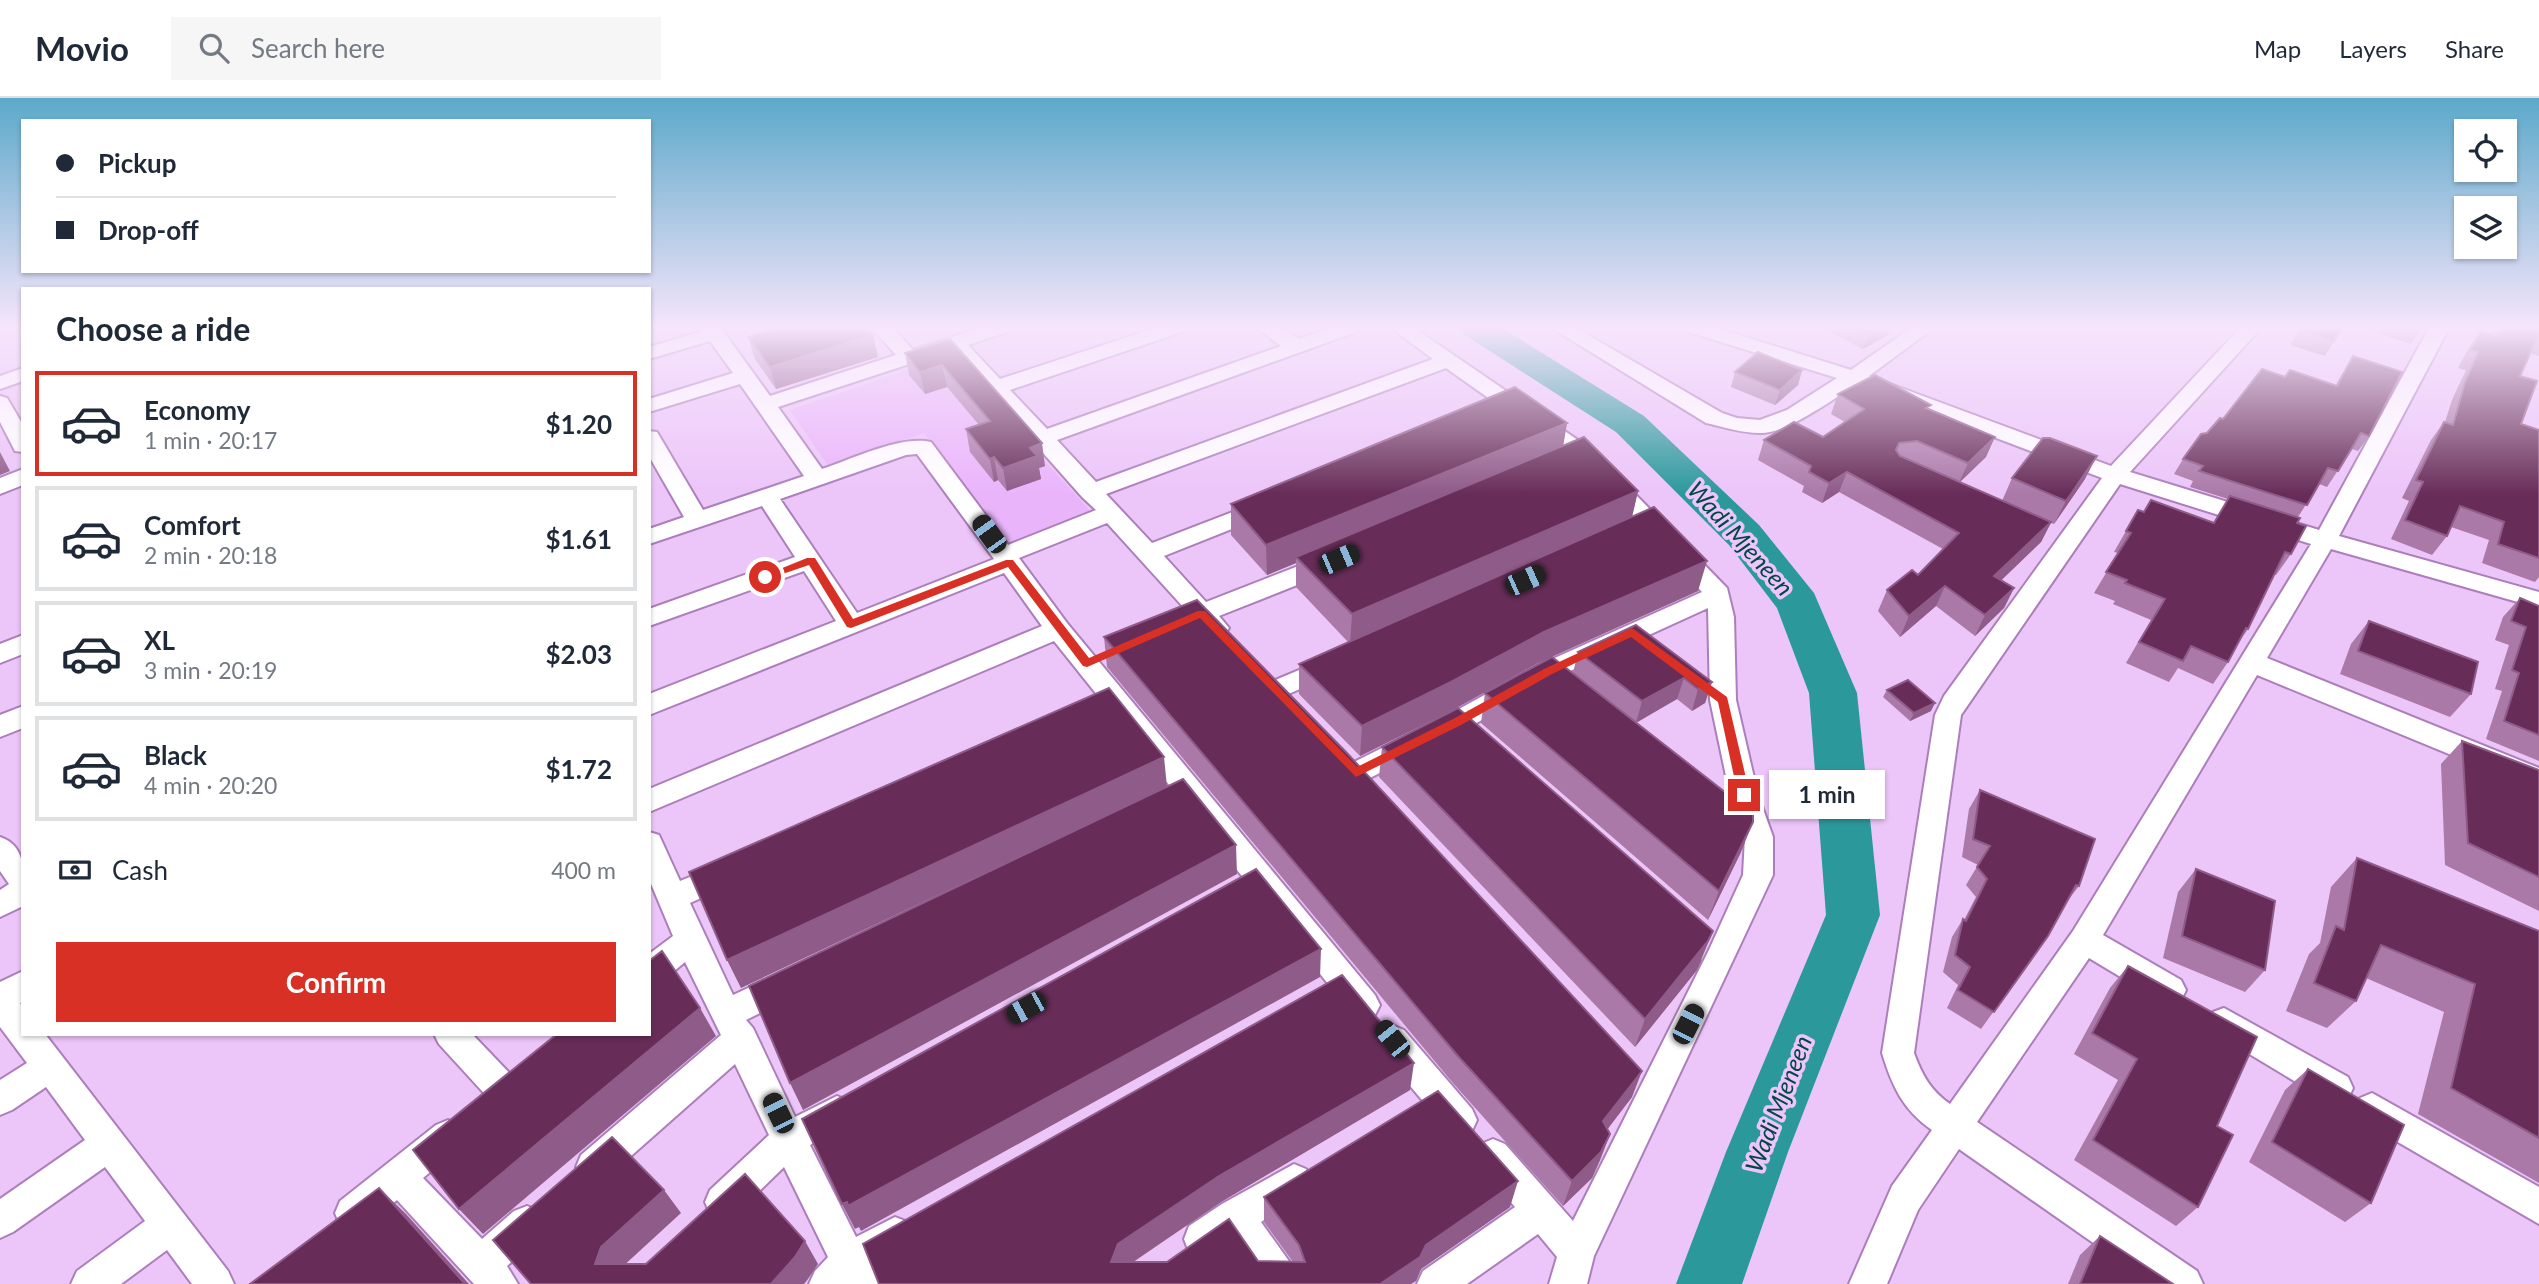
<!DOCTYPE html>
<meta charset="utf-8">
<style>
body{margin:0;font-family:Lato,sans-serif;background:#f6f6f7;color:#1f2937;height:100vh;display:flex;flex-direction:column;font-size:26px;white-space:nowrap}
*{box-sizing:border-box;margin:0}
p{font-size:23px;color:#747a83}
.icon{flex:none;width:38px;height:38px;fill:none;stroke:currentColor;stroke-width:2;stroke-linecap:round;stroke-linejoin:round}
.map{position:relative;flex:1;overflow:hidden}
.details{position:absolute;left:21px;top:189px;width:630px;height:749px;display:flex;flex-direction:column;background:#fff;border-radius:0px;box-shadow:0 2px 5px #0004}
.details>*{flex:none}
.hud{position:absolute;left:21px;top:21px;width:630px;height:154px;border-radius:0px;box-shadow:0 2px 5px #0004;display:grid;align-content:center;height:154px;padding:0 35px;background:#fff}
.fabs{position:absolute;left:2454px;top:21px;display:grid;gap:14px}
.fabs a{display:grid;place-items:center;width:63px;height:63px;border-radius:0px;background:#fff;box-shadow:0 2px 5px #0004;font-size:35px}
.end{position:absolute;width:32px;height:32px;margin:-16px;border:9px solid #d93025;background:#fff;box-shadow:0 0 0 4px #fff}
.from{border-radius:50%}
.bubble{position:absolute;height:49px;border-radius:0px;background:#fff;box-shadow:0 2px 5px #0004;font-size:23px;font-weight:700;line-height:49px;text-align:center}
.car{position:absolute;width:21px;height:42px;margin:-21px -10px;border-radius:9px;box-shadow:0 0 5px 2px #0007;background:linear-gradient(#222 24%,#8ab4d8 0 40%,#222 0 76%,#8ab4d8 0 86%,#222 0)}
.hud b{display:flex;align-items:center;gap:24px;height:66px;font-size:26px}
.hud b+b{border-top:2px solid #e0e1e3}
.hud i{width:18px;height:18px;background:#1f2937}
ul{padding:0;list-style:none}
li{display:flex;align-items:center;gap:21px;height:105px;margin:0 14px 10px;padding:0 21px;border:4px solid #e0e1e3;border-radius:0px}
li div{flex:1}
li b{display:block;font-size:26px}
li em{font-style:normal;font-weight:700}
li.selected{border-color:#d93025}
li>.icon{width:63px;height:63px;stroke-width:1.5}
h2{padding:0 35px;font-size:32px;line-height:84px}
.pay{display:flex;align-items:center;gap:18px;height:77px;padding:0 35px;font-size:26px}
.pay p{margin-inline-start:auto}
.button{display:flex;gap:14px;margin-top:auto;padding:14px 35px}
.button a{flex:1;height:80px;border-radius:0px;background:#d93025;color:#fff;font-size:28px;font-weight:700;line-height:80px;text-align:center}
header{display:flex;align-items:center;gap:42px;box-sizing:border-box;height:98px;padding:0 35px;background:#fff;border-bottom:2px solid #e0e1e3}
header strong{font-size:33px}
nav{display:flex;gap:38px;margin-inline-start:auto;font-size:24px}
.search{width:490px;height:63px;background:#f6f6f7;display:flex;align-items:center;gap:18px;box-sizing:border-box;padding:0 24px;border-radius:0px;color:#747a83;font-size:26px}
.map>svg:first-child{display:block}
</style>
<header>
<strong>Movio</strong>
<div class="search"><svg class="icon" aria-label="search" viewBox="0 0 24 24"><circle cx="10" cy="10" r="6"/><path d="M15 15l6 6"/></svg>Search here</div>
<nav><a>Map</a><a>Layers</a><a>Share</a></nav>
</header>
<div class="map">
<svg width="2539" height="1186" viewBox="0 0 2539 1186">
<rect width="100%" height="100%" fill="#ecc5f9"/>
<!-- built -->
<path fill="#eab4fb" d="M949,258L954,263L1094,417L1010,449L924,335L829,369L790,312Z"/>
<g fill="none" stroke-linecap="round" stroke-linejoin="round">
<!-- river -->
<path fill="#2b999c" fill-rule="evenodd" d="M1459,230H1502L1644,318L1759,427L1814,495L1857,595L1880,817L1788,1054L1742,1186H1676L1726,1054L1826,817L1809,595L1777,510L1729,447L1616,334L1465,237Z"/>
<!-- minor casing -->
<g stroke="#ac7ebb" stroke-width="4">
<path id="minor" d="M701,230H721L770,298L896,257L872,230H893L913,252L980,230H1010L1007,234L968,247L1000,281L1155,230H1185L1182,234L1010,292L1047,331L1281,248L1257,230H1281L1299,241L1330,230H1359L1356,234L1057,342L1096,384L1433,261L1391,230H1414L1591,351L1727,490L1734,519L1736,602L1758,697L1773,739V777L1594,1158L1587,1186H1549L1557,1159L1538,1136L1467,1186H1417L1423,1173L1515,1109L1481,1070L1476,1058L1481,1046L1493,1041L1505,1046L1573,1123L1708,854L1743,777L1745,739L1730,697L1710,602L1708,510L1557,579L1466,631L1366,682L1356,686L1346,682L1342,675L1346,668L1448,617L1539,567L1702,494L1575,361L1446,270L1106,396L1152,445L1256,405L1264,403L1272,405L1275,410L1272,415L1164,458L1206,504L1319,460L1327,458L1335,460L1339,466L1335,472L1219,518L1229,530L1225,536C1212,540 1207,536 1198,526L1187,530L1178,527L1175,521L1178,515L1186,512L1107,425L1019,460L1067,525L1375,897L1380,907L1375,917L1364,921L1353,917L1054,543L649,714V691L1042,528L1004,475L649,617V596L836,523L804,473L649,528V511L795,459L762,408L649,446V431L684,419L649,358V333L657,334L660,339L703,412L804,378L740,286L649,314V301L733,275L710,243L649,261V249L703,233ZM952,252L1082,399L1096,412L1008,447L931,344C901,337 852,361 822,371L778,309ZM917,356L994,461L857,515L780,401L906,357Z
M1552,230H1576L1722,315L1737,320L1760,322L1787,312L1837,280L1689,234L1686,230H1717L1851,272L1911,230H1934L1869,278L2111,368L2240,230H2261L2130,374L2319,432L2429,230H2449L2339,438L2539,494V510L2331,451L2267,560L2539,670V693L2257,577L2103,837L2181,882L2186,892L2181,902L2170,906L2159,902L2089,860L1977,1024L2197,1173L2203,1186H2152L1959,1051L1918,1112L1887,1186H1849L1892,1088L1932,1032C1903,1012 1892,988 1882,955L1935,617L1944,598L2102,380L1856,287C1833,301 1786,336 1760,335C1741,335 1724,329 1706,325ZM2120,386L2311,446L2073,833L1950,1006C1931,993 1922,977 1914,955L1961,617Z
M23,270V283L0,291V278Z
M0,298L7,300L23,327V354L15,353L0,324Z
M23,371V387L0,396V380Z
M23,537V556L0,565V546Z
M1330,559L1339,562L1343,568L1339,574L1277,601L1268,599L1264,592L1268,585Z
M23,608V630L0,639V617Z
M649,734L659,737L680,783L729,763L739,767L744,775L739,783L690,805L733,897L785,873L796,877L801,887L796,897L746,922L753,930L795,1019L837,998L849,1003L854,1014L849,1025L810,1047L856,1139L895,1119L908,1124L913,1137L908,1150L872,1170L879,1186H809L815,1173L828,1159L784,1069L736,1116L723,1121L710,1116L705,1104L710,1092L769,1037L735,966L605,1081L593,1086L581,1081L576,1069L581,1057L721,937L685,864L660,885L649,888V856L673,838L649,781Z
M0,739C30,749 23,783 23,808L0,819V792L9,786L0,773Z
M23,873V904L20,905L23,909V936H45L228,1173L234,1186H192L167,1152L121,1186H71L77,1173L145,1123L105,1069L13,1134L0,1140V1101L85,1042L46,989L12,1012L0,1017V982L27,965L0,929V884Z
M2224,910L2348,979L2353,990L2348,1001L2336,1005L2324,1001L2213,934L2208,924L2213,914Z
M1392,927L1404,932L1472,1011L1477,1022L1472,1033L1460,1038L1448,1033L1380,952L1376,942L1380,932Z
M434,936H472L516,982L521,993L516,1004L504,1008L492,1004L439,946Z
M2372,995L2539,1089V1126L2360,1022L2355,1011L2360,1000Z
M448,1022L460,1027L465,1038L460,1049L423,1080L482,1141L514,1113L527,1108L540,1113L545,1126L540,1139L507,1168L518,1186H474L397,1102L366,1127L353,1133L340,1127L335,1115L340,1103L436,1027Z
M1294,1066L1306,1071L1312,1083L1306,1095L1261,1124L1296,1173L1302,1186H1261L1231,1143L1202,1159L1189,1154L1184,1141L1189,1128L1222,1106Z"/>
</g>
<!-- minor -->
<use href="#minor" fill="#fff" fill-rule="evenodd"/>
</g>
<!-- wall -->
<path fill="#aa79a8" d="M1827,230H1890L1888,237L1863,251L1826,232Z
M2300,230H2342L2325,258L2290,247Z
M2361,230H2422L2411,246Z
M2494,230H2539V258L2530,255L2520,278L2521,326L2539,332V479L2535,484L2482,465L2489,442L2451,429L2447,438L2432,457L2391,441L2409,403L2402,400L2431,342L2444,324H2445L2452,302L2466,272L2458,270L2468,251L2480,233L2492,236Z
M748,239L878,259L776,291L755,261Z
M950,241L1045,368L1039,370L1041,381L1007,393L998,382L994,384L970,354L966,331L979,327L947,289L925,296L909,277L905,255Z
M2353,258L2369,338L2358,353L2352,351L2327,389L2319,386L2298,419L2291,456L2276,477H2274L2248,531L2236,548L2228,564L2213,586L2178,570L2169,584L2126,565L2151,522L2113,506L2115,503L2094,495L2118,455L2114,454L2138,412L2144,414L2214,425L2228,401L2190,389L2193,383L2174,376L2183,361L2207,335L2223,321L2285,279L2335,288Z
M1802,272L1798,287L1775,307L1731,289L1735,274Z
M1838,296L1929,311L1986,359L1959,384L2002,403L2012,380L2085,381L2054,426L2051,425L2041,444L2001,482L2014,490L2004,510L1975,538L1936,508L1900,539L1878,513L1887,492L1918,477L1943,451L1839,394L1822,405L1802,394L1804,388L1758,362L1764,342L1823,339L1845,324L1831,316Z
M1567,325L1563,348L1638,393L1632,419L1698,493L1538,565L1447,615L1360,658L1299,596V566L1348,544L1296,489V465L1267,477L1231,437V406Z
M2520,500L2539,508V663L2486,641L2502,593L2495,591L2509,547L2495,542L2503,519Z
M2369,523L2471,596L2450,619L2340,576L2351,546Z
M1104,539L1632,999L1607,1031L1610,1036L1600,1062L1592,1080L1563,1108L1452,984L1107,569Z
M1578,554L1712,584L1705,605L1692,613L1677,601L1636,624L1741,754L1708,822L1481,625L1485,595L1573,575Z
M1887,592L1931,613L1910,623L1883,599Z
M2462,643L2539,672V813L2445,767L2441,666Z
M1382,649L1702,862L1697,872L1635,949L1379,679Z
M1980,692L2079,788L2065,806L2048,838L1981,931L1947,910L1958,887L1943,874L1952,839L1963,821L1964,822L1976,799L1966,787L1978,767L1962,759L1969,711Z
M2357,760L2539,833V1085L2418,1016L2444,914L2366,880L2356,903L2327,930L2286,913L2309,856L2320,845L2331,789Z
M2196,771L2265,872L2245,894L2163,860L2178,794Z
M2128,868L2217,1028L2198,1109L2176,1128L2074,1062L2118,982L2074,956L2110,890Z
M2308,971L2371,1105L2345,1124L2249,1064L2285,992Z
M1410,992L1221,1104L1132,1164H1293L1264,1124V1099L1510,1109L1421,1171L1416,1183L879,1186Z
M2100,1138L2173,1186H2068L2080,1157Z"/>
<!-- shaded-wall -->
<path fill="#8f5b88" d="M1879,230H1890L1888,237L1863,251L1869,236Z
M873,237L878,259L776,291L770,269Z
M942,267L947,289L925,296L920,274Z
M1802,272L1798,287L1775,307L1780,292Z
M1567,325L1562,354L1296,459V465L1267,477L1266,447Z
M1995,339L1986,359L1959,385L1968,365Z
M1042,345L1045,368L1039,370L1041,381L1007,393L1003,370L1030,350Z
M0,354L10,373L0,377Z
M2097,358L2085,381L2054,426L2066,403Z
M994,359L998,382L994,384L990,361Z
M1847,374L1839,394L1822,405L1829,385Z
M1638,393L1631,423L1350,546L1352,516Z
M2051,424L2041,444L1984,499L1994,478Z
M1707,463L1698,493L1538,565L1447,615L1360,658L1362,628L1544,534Z
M1945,488L1936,508L1900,539L1909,518Z
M2014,490L2004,510L1975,538L1985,517Z
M1684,580L1677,601L1636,625L1642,603Z
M1712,584L1705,605L1692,613L1698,591Z
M1935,605L1931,613L1910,623L1914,615Z
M1164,659L1167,689L741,890L727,862Z
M1753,724L1741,754L1708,822L1719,793Z
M1236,747L1237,776L803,1012L790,985Z
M1713,833L1697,872L1635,949L1645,921Z
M1321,851L1320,879L861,1133L859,1129L855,1131L842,1106Z
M700,910L716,938L483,1136L459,1111Z
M1414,965L1410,992L1221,1104L1123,1171L1111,1164L1118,1146L1219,1078Z
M1642,973L1632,999L1594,1049L1603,1023Z
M1610,1036L1600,1062L1592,1080L1563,1108L1572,1083Z
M1518,1083L1510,1109L1421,1171L1416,1183L1411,1186H1380L1426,1147Z
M379,1090L406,1116L469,1186H465Z
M664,1092L681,1115L620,1171L595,1166L601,1149Z
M805,1143L818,1166L808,1181L804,1186H771Z"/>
<!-- building -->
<path fill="#672d58" stroke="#8f5b88" stroke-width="2" d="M777,230H868L873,237L770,269L748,239Z
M1857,230H1879L1869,236Z
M2300,230H2342L2334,243L2299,232Z
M2500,230H2539V236L2520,278L2537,283L2521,326L2539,332V460L2498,446L2504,424L2460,408L2447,438L2405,422L2423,384L2416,382L2444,324L2453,327L2465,284L2478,254L2471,252L2480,233L2497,238Z
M950,241L1042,345L1030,350L1037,358L1003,370L994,359L990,361L966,331L990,323L942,267L920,274L905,255Z
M1758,254L1802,272L1780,292L1735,274Z
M2353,258L2402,274L2369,338L2361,335L2338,373L2328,370L2307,407L2199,373L2203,368L2183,361L2201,336L2207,335L2220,320L2223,321L2262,271L2285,279L2290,272L2337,288Z
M1875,277L1931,307L1926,310L1995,339L1968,365L1917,343L1899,345L1896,352L1900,358L2051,424L1994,478L2014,490L1985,517L1945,488L1909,518L1887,492L1912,472L1918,477L1959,435L1847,374L1829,385L1809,374L1811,368L1764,342L1794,324L1823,339L1864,311L1838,296Z
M1515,289L1567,325L1266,447L1231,406Z
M1584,339L1638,393L1352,516L1296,459Z
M2043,340H2050L2097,358L2066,403L2012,380Z
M2230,398L2300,420L2297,425L2306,428L2291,456L2285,454L2248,531L2246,530L2228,564L2191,548L2183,563L2139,544L2165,501L2125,485L2127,482L2106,474L2131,435L2126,433L2138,412L2144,414L2151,402L2214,425Z
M1654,409L1707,463L1544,534L1451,584L1362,628L1299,566Z
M2520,500L2539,508V637L2504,623L2519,575L2512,572L2526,529L2511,523Z
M1197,502L1346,654L1642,973L1603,1023L1610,1036L1601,1054L1572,1083L1457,957L1104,539Z
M2369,523L2478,564L2471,596L2358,553Z
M1636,527L1712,584L1698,591L1684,580L1642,603L1578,554Z
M1552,559L1753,716V724L1719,793L1485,595Z
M1908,582L1935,605L1914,615L1887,592Z
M1109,590L1164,659L727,862L689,774Z
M1458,610L1713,833L1708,843L1645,921L1382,649Z
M2462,643L2539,672V779L2468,745Z
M1183,681L1236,747L790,985L749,888Z
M1980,692L2095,741L2079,788L2076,787L2048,838L1994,914L1958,892L1970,869L1955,857L1963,821L1966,823L1987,781L1977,769L1990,748L1973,741Z
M2357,760L2539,833V1040L2451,990L2475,886L2381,847L2356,903L2314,885L2336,828L2344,832Z
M1256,771L1321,851L848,1108L847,1104L842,1106L802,1021Z
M2196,771L2275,803L2265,872L2182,838Z
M662,853L700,910L459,1111L413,1052L557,936H649V863Z
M2128,868L2257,939L2217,1028L2233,1037L2198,1109L2093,1042L2137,961L2092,935Z
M1342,877L1414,965L1219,1078L1118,1146L1111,1164H1167L1229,1121L1258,1163L1305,1164L1299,1147L1264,1099L1438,993L1518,1083L1426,1147L1420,1159L1380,1186H879L863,1146Z
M2308,971L2404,1027L2371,1105L2272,1044Z
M612,1039L664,1092L601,1149L595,1166H646L745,1076L805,1143L795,1159L771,1186H531L493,1142Z
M379,1090L465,1186H250Z
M2100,1138L2173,1186H2080Z"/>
<!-- sky -->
<linearGradient id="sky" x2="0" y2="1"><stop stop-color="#5ca9ca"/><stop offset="0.58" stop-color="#f6e5fc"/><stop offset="1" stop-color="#f6e5fc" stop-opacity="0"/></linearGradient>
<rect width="2539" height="396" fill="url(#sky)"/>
<!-- route -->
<path fill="#d93025" d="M807,460H815L853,521L1006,462H1013L1089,560L1198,513H1205L1357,669L1453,621L1544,571L1632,530L1727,599L1750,697L1744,702L1738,697L1718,604L1631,539L1552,576L1461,627L1356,679L1200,520L1087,569L1083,568L1008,469L851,530L847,529L809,467L765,482L760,479Z"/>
<g text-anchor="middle" stroke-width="7" stroke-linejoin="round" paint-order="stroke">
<!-- water labels -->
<g font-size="24" font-style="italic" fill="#044648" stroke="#ecc5f9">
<text transform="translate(1740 441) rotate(48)" y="8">Wadi Mjeneen</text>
<text transform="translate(1779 1006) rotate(-69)" y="8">Wadi Mjeneen</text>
</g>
</g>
</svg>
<div class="fabs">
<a><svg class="icon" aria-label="locate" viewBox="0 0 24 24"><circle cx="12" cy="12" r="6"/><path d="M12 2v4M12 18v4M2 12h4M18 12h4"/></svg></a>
<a><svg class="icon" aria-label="layers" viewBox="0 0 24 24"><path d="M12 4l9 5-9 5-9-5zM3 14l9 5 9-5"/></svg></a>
</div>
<i class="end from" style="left:765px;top:479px"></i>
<i class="end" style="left:1744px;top:697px"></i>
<div class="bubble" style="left:1769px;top:672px;width:116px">1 min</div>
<i class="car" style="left:989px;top:436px;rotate:324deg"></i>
<i class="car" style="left:1339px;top:461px;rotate:67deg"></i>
<i class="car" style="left:1525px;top:482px;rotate:66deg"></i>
<i class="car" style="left:1026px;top:910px;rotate:241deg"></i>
<i class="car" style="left:1688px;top:926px;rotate:27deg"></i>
<i class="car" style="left:1392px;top:941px;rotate:321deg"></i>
<i class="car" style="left:778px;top:1015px;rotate:334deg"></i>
<div class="hud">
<b><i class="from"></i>Pickup</b>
<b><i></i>Drop-off</b>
</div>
<section class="details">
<h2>Choose a ride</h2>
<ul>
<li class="selected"><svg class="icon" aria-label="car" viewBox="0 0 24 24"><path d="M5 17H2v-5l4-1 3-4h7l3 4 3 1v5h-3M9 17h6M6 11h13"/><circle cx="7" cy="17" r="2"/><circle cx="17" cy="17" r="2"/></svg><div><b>Economy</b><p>1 min · 20:17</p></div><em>$1.20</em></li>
<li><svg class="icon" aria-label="car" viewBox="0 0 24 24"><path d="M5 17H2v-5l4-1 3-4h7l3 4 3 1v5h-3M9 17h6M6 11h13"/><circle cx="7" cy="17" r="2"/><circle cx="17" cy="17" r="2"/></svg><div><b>Comfort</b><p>2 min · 20:18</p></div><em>$1.61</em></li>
<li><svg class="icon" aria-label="car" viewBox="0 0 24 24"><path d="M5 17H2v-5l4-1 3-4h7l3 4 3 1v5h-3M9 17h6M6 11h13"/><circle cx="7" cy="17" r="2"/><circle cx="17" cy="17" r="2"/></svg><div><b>XL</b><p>3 min · 20:19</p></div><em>$2.03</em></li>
<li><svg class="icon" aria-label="car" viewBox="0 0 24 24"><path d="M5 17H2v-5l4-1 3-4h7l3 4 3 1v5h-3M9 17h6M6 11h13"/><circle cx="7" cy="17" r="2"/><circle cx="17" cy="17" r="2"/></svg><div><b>Black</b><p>4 min · 20:20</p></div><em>$1.72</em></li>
</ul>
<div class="pay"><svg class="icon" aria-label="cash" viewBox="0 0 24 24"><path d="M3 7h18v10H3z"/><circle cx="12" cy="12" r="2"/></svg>Cash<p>400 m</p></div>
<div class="button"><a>Confirm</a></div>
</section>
</div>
